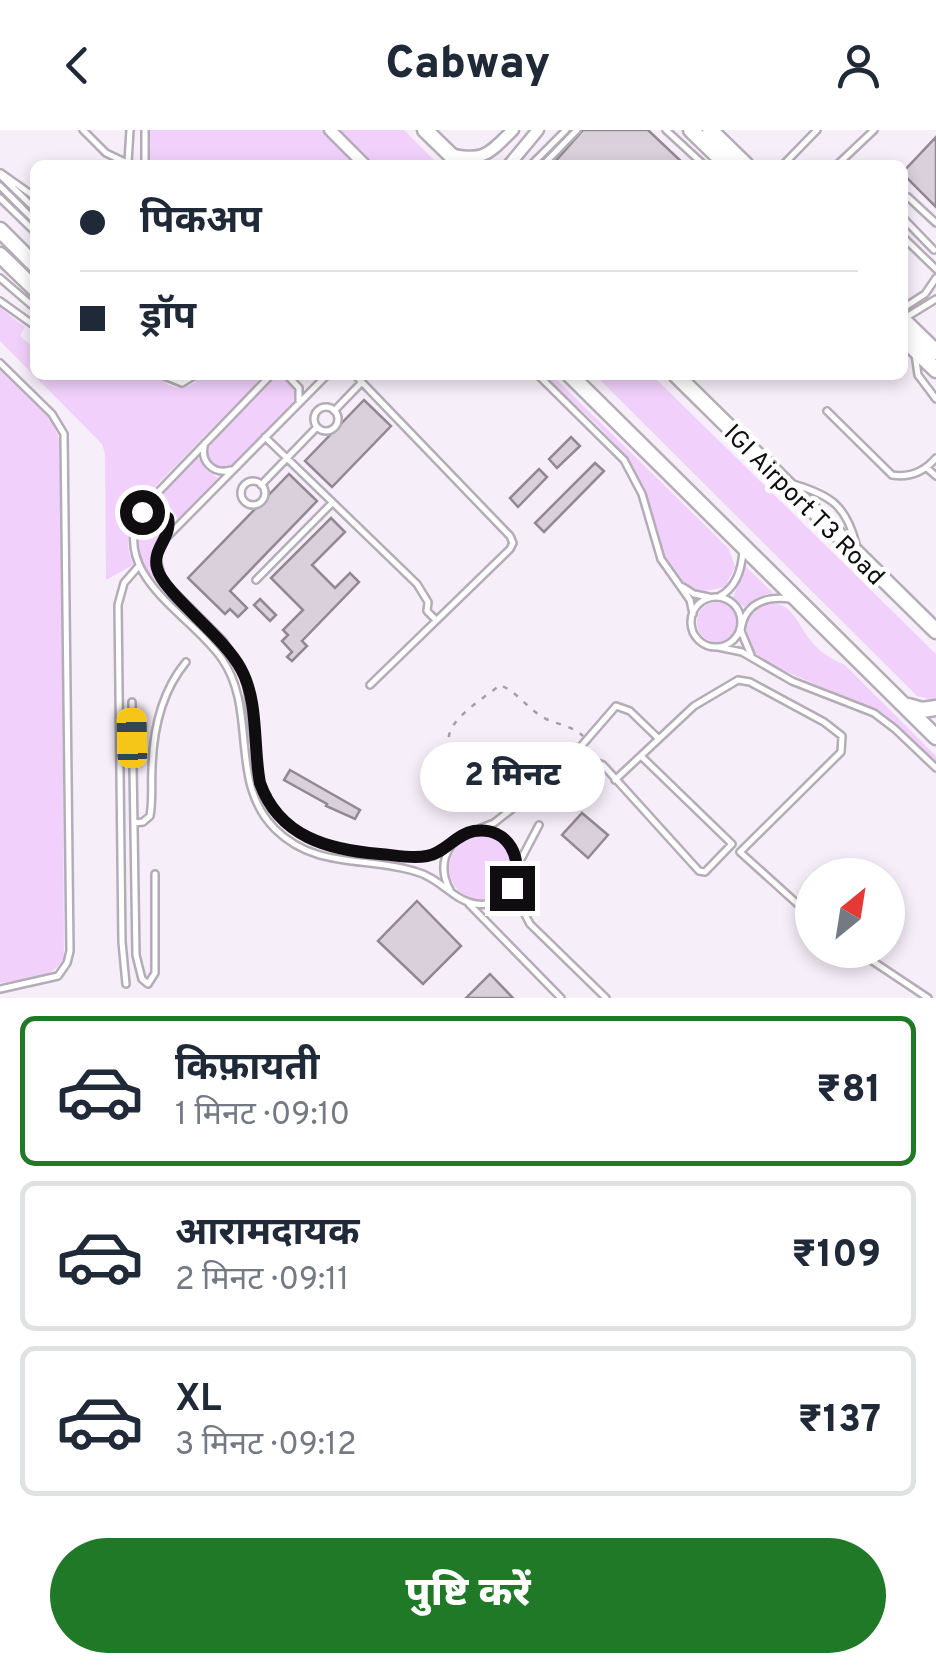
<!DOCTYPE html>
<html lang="hi">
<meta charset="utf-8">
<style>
body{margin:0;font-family:Overpass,"Noto Sans Devanagari",sans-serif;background:#f6f6f7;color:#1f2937;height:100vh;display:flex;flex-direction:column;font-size:38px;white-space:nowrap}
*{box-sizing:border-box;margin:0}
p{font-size:32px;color:#747a83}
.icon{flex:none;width:55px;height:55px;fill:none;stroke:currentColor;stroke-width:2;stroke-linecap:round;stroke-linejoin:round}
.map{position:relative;height:868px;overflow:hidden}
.sheet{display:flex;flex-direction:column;background:#fff;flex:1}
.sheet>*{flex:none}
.top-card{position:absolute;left:30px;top:30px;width:878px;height:220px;border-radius:15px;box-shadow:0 5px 15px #0003;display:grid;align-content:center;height:220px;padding:0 50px;background:#fff}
.needle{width:65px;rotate:30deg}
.tools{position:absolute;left:795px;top:728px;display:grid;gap:20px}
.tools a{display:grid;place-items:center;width:110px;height:110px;border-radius:50%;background:#fff;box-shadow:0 5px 15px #0003;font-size:50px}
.end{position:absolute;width:45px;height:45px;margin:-22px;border:12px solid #100d11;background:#fff;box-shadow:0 0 0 5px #fff}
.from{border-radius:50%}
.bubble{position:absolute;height:70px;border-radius:35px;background:#fff;box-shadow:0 5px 15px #0003;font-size:32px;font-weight:800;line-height:70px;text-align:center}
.car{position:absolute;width:30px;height:60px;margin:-30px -15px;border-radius:12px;box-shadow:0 0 8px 2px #0007;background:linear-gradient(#f5c518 24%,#345 0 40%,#f5c518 0 76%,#345 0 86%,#f5c518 0)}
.top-card b{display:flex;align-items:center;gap:35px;height:95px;font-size:38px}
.top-card b+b{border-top:2px solid #e0e1e3}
.top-card i{width:25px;height:25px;background:#1f2937}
ul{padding:18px 0 0;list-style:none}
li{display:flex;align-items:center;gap:30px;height:150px;margin:0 20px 15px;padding:0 30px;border:5px solid #e0e1e3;border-radius:15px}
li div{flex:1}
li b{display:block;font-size:38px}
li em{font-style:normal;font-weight:800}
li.on{border-color:#207927}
li>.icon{width:90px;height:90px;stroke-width:1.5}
.primary-button{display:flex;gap:20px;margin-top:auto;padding:20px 50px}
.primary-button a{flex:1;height:115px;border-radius:60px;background:#207927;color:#fff;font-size:40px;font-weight:800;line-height:115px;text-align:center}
header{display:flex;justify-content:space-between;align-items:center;height:130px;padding:0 50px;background:#fff;font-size:45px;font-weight:800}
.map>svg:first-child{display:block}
</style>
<header><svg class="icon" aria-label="back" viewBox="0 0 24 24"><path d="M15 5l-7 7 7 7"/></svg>Cabway<svg class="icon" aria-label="person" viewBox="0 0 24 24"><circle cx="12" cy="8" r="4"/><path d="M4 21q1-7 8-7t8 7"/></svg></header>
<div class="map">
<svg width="936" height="868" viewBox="0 0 936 868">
<rect width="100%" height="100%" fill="#f6eef9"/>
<!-- green -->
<path fill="#f1d1fb" d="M150,0H324L360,35H150Z
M340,0H404L439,35H376Z
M0,178L25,197L20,206L35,219V245H155C171,260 188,263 202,245H264L141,371C127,392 124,412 133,435L106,450L105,324L102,314L0,211Z
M0,240L50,289L61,312L64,827C54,851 22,849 0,853Z
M543,245H552L729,419L735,437L725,457L700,462C653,444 656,381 635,342C615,305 573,275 543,245Z
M595,245H652L936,524V571L917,566Z
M276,248L288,250L295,258L293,273L232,335L222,338L212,334L207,324L211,311Z
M197,326L206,340L218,348L178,389L171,378L155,369Z
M149,386L160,392L163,401C154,422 147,434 161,455L159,457C142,438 134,419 139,394Z
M745,436L773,463L758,467L744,477L733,468Z
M697 492a20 20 0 1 1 40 0a20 20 0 1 1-40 0Z
M766,473C794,471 797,495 812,512C821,523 831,529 845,535L936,626V633L884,584L762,531C742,512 740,488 766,473Z
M449 738a32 32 0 1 1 64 0a32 32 0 1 1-64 0Z"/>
<!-- building -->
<path fill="#d9d0db" stroke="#908892" stroke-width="2.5" d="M583,0H648L685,35H556L554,33Z
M936,7V77L902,43Z
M364,270L391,296L332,357L305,331Z
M571,307L580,316L557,338L549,329Z
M595,333L604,341L544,402L535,393Z
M539,339L547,347L518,377L510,368Z
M289,344L317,371L230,461L247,478L238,487L230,479L225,484L188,448Z
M331,388L345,402L312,435L335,458L350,443L359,452L302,511L307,516L292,531L287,527L292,522L282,511L288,505L283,500L303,480L271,448Z
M260,469L276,485L270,491L254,475Z
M290,640L360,680L355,689L326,676L327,674L284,650Z
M582,683L608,705L588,728L562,705Z
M417,771L461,816L423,854L378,811Z
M490,844L513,868H466Z"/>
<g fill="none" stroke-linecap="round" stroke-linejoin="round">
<!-- lane casing -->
<g stroke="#b4acb6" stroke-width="10">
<path id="lane" d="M83,0L106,23L131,35
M145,0V35
M666,0L704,35
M128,32L130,0
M531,35L566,0
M543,35L577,0
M783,35L817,0
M837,35L874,0
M1,43L35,67
M0,45L35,79
M0,56L35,91
M0,68L35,102
M902,73L908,67L936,93
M902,87L934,120
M902,106L936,139
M0,148L35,178
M0,171L35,196
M902,179L925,164L936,148
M905,188L936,169
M915,224L918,245L936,269
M0,233L52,284L64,304L70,821L67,833L58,846L0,859
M162,245L182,253L195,245
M271,245L140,381C110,447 191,484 222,529C258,581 228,652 275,699C316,740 368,726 417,742C440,748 454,771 476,774C507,779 528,745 513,719C488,677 424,712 450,760
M287,245L299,258V271
M327,245L165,409L156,427L163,451L223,511L246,548L260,653C281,711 335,720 389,725C411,727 430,730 448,715
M355,245L510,406L513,413L510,419L370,555
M538,245L624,330L642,364L661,429L690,470L693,484
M314 289a12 12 0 1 1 24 0a12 12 0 1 1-24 0Z
M334,281L362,252
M827,281L892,345C910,348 924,342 936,328
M265,307L417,454L428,472L427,481L436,490
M205,313C199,331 213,345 231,340
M927,338L936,346
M241 363a12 12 0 1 1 24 0a12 12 0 1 1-24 0Z
M793,354C830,365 846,375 856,414
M261,355L317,297
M141,382L153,377C166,381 172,391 168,404
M256,450L332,373
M683,457L694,464L709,467
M720,466C737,457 742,438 743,420
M691 492a25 25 0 1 1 50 0a25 25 0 1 1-50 0Z
M718,517L742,522L792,551L874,583L895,599L936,638
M751,525L741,501C744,473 766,466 790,469
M132,572L136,825L142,849L148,854L155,843V744
M659,609L630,581L616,576L577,621L582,627L603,635L699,741L705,742L732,714
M641,626L732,714
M615,650L694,576L738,550L750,552L824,592L842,606L841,622L740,722
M134,693L143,692L150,686C153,670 151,654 152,638C153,600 162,561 186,532
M479,699L494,693L517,675
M740,722L812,787
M519,733L539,695
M518,750L520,775L530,794L606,868
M469,774L561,868
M856,820L928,868
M126,854L122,812L118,475L124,453L138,437"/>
</g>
<!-- street casing -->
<g stroke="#b4acb6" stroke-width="15">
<path id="street" d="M330,0L365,35
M450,24C485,32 489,23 513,0
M509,35L538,0"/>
</g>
<!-- secondary casing -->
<g stroke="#b4acb6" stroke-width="19">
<path id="secondary" d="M425,0L461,35
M691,0L727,35
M710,0L746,35
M0,100L35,135
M0,125L35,159
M902,189L936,222
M902,207L936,240
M570,245L936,607
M676,245L936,501
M908,576L922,580L936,578"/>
</g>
<!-- path -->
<path stroke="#a59fa8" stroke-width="2.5" stroke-dasharray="5 8" stroke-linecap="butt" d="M538,676L511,653L455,624C431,598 481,571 500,555C518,562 528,580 546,589C559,595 573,596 583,606"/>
<!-- lane -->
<use href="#lane" stroke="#fff" stroke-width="5"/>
<!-- street -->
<use href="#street" stroke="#fff" stroke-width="10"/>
<!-- secondary -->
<use href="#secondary" stroke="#fff" stroke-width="14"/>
</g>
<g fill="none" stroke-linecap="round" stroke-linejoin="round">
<!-- route -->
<path stroke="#100d11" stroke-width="12" d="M142,382L153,377L168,388C172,408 152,418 157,438C163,463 224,506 241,539C259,572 253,617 260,653C279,707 329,720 380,724C395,725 411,729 427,726C445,723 456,704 474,701C509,696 525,730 512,758"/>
</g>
<g text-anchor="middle" stroke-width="9" stroke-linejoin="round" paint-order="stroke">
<!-- street labels -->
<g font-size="25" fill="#100d11" stroke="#fff">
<text transform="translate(805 374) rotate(45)" y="9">IGI Airport T3 Road</text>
</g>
</g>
</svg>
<div class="tools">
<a><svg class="needle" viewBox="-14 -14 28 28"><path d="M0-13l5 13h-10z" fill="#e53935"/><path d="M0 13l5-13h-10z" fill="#747a83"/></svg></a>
</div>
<i class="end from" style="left:142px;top:382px"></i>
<i class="end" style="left:512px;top:758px"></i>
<div class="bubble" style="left:420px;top:612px;width:185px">2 मिनट</div>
<i class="car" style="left:132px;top:608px;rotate:359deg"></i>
<div class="top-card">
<b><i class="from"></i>पिकअप</b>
<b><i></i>ड्रॉप</b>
</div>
</div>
<section class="sheet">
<ul>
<li class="on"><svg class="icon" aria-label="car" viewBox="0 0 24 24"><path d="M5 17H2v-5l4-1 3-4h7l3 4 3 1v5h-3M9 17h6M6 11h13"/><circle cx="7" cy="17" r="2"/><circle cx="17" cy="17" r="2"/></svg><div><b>किफ़ायती</b><p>1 मिनट · 09:10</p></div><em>₹81</em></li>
<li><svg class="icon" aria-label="car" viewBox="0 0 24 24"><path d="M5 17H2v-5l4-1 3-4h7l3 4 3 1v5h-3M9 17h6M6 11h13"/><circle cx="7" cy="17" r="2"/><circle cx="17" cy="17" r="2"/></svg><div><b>आरामदायक</b><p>2 मिनट · 09:11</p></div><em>₹109</em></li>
<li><svg class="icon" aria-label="car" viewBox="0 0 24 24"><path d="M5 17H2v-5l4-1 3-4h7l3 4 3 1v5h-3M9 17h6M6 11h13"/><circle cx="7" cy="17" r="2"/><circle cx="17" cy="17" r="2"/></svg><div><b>XL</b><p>3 मिनट · 09:12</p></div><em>₹137</em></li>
</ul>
<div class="primary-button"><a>पुष्टि करें</a></div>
</section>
